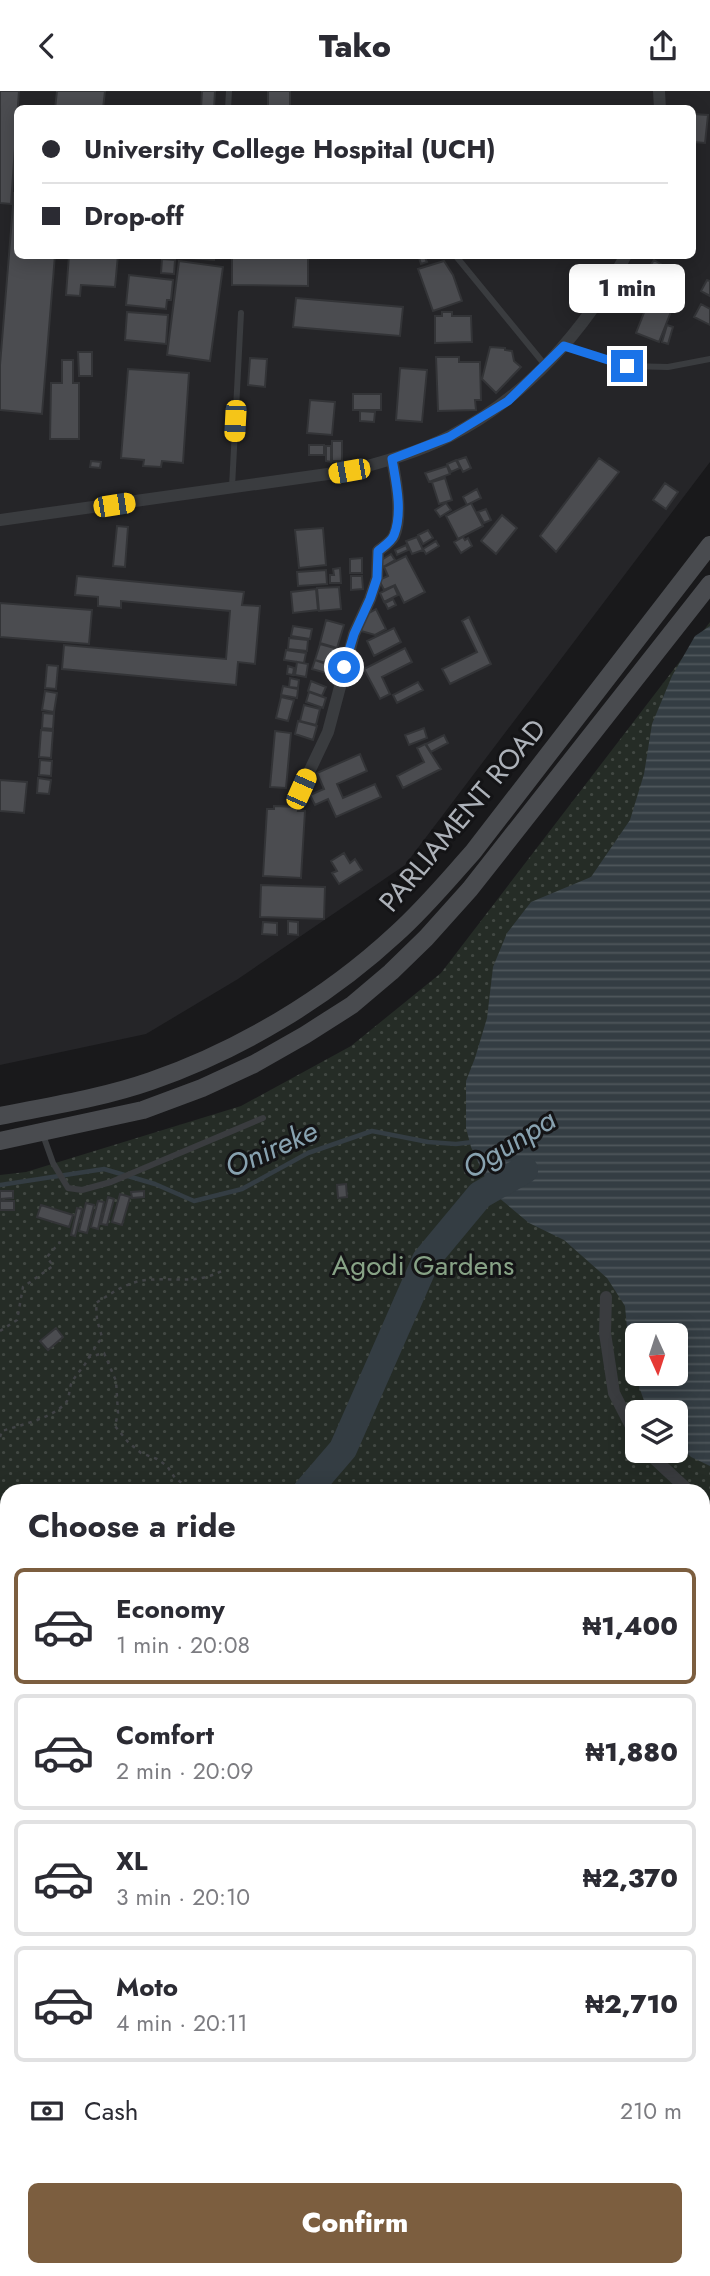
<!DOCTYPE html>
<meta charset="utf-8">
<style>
body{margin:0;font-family:Jost,sans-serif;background:#f7f7f7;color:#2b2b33;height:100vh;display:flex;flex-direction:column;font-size:26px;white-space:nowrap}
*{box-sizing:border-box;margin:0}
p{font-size:23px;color:#7c7c81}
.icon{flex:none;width:38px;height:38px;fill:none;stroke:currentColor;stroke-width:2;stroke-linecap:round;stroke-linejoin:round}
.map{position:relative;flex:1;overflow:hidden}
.panel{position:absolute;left:0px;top:1393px;width:710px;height:793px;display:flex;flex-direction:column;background:#fff;border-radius:21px 21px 0 0;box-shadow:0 4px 18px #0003}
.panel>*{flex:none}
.banner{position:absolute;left:14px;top:14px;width:682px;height:154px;border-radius:10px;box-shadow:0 4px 18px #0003;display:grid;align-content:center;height:154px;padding:0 28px;background:#fff}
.needle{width:46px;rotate:177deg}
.controls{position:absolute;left:625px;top:1232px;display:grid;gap:14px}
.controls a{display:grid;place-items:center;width:63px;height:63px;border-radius:10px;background:#fff;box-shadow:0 4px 18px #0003;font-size:35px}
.end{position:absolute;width:32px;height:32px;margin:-16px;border:9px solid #1a73e8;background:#fff;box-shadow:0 0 0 4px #fff}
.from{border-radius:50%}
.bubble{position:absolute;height:49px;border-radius:10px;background:#fff;box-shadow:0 4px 18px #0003;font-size:23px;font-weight:800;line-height:49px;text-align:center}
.car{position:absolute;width:21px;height:42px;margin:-21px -10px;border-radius:9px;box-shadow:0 0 5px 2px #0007;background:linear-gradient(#f5c518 24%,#345 0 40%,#f5c518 0 76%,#345 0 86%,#f5c518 0)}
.banner b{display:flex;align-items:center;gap:24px;height:66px;font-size:26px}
.banner b+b{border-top:2px solid #e1e1e2}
.banner i{width:18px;height:18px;background:#2b2b33}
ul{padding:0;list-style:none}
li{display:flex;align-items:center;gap:21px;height:116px;margin:0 14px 10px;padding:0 14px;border:4px solid #e1e1e2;border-radius:10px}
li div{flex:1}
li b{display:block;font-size:26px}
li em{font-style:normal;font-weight:800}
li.on{border-color:#7c5e3f}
li>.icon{width:63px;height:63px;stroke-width:1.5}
h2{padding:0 28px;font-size:32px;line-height:84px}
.pay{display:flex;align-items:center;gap:18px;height:77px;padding:0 28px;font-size:26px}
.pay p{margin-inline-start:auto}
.action{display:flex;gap:14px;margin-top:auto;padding:14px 28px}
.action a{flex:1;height:80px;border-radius:10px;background:#7c5e3f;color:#fff;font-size:28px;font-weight:800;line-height:80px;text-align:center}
header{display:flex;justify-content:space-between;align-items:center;height:91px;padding:0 28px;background:#fff;font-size:32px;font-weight:800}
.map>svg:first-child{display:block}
</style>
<header><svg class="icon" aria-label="back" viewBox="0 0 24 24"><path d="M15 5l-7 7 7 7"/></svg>Tako<svg class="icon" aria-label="share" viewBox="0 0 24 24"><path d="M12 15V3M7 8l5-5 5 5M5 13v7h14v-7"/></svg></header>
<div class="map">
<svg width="710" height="2185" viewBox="0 0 710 2185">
<defs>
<pattern id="green-dots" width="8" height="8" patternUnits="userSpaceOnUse" patternTransform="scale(1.75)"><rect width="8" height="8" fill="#252c26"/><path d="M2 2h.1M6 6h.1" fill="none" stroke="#424843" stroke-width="1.8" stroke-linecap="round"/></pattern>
<pattern id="water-rules" width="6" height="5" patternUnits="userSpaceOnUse" patternTransform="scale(1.75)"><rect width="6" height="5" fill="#343d43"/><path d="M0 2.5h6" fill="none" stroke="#4f575c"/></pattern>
</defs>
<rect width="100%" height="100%" fill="#19191b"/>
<!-- built -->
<path fill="#252528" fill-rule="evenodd" d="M0,0H710V371L405,774L238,888L146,943L0,974ZM18,18H693V164H18Z"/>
<!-- green -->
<path fill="url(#green-dots)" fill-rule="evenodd" d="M710,531V2185H283L279,2179H704V1400H7V1755L0,1756V1084L26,1081L241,1015L351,955L441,882ZM637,1244H676V1283H637ZM637,1321H676V1360H637Z"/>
<!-- water -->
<path fill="url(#water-rules)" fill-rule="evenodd" d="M710,535V1375L691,1366L676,1351V1321H648L630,1270L625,1215L607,1187L564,1149L529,1132L492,1101L471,1056L466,1037V990L475,967L487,927L493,876L507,842L531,811L591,786L630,729L644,683L652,633L672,585L695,545ZM637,1244H676V1283H637Z"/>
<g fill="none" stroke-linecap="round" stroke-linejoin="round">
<!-- stream -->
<path stroke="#343d43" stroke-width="4.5" d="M0,1094L104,1078L155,1093L194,1110L242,1098L308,1062L372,1040L428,1051L456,1053L473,1051"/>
<!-- river -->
<path stroke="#343d43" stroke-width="28" d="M307,1400L343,1358L426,1169L480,1104L524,1079
M184,2185L185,2179"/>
</g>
<!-- building -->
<path fill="#4b4c50" stroke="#333437" stroke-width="2" d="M0,0H19L11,113L0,112Z
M57,0H105L103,18H55Z
M202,0H215L214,18H201Z
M268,0H290V16L268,15Z
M693,23L708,24L705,52L693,51Z
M14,102H18V164H55L42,323L0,319V274Z
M69,164H118L115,196L81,194L80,205L66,204Z
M152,164H214V169Z
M418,164H424L427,171L421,173Z
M232,165H308V195L232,194Z
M162,168L175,169L174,183L161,182Z
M654,169L679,184L674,192L671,190L669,194L646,181Z
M179,170L223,176L210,270L167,264Z
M444,170L453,184L462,210L433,220L418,178Z
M129,184L173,189L171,209H167L166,218L126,214Z
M707,189L710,190V205L701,200Z
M651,204L674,213L659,251L636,242Z
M296,207L403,216L400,245L293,236Z
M701,213L710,218V234L694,226Z
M127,221L168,224L166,253L125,249Z
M442,221H452V225H471L472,251L435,252V225H442Z
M667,234L673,236L668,253L662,251Z
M490,256L505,257V259L512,260L514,270L521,276L496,302L482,288Z
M78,261H92V285H79Z
M436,266H459V271H480L481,309H475L476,319L438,320Z
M250,267L267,268L265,296L248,294Z
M62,269H73V292H79V348H50L51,292H62Z
M400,277L427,279L422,331L396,329Z
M128,278L189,282L183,372L162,370L161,376L143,375L144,369L121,367Z
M353,303H381V319H353Z
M310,309L335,311L332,344L307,342Z
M360,320L375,321L374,331L360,330Z
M332,350H342V370H332Z
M309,354H324V364H309Z
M326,355H331V371L326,370Z
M466,366L471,377L463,381L457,369Z
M599,367L619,381L556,461L540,445Z
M456,369L460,377L451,381L447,373Z
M91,370L101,371L100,377L90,376Z
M447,375L450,383L429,391L425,382Z
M445,387L452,409L439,413L432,391Z
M665,392L678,401L666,418L653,409Z
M477,398L481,407L467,414L463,406Z
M446,412L451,419L440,426L435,419Z
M471,412L483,435L458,448L446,425Z
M486,418L491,429L484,432L478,421Z
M502,424L517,437L496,463L481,450Z
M117,435L128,436L125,476L113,475Z
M323,437L326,474L299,477L295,439Z
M428,439L433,447L423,453L418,444Z
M417,446L423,459L412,463L406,450Z
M463,446L465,449L468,447L472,455L461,462L454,451Z
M436,450L439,455L426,463L423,458Z
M406,454L408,459L397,464L395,459Z
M391,463L395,469L383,476L380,470Z
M406,465L425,501L404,512L395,494L384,499L379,489L388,485L384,476Z
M362,467V482H350V468Z
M340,477L341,492H330V484H334L333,478Z
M326,479L327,493L298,495L297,481Z
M77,485L244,501L242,514L260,515L255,573L238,571L236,594L62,578L64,554L226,568L230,520L121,510V517L98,515V506L75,504Z
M351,485H362L363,498L351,499Z
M394,495L398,504L384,511L380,502Z
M339,496L341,518L319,520L317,497Z
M316,498L318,519L293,522L291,501Z
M393,508L396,514L388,518L385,512Z
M0,512L92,519L89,553L0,546Z
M376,518L386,538L375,544L361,540L365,524Z
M469,526L491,573L450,593L442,578L477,561L462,530Z
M326,529L344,534L337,557L320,552Z
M293,535L312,538L310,548L291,545Z
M394,537L401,551L374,565L367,550Z
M289,547L308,549L307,560L288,558Z
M320,553L338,558L333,574L315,569Z
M405,557L412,571L382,586L390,603L380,608L364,578Z
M286,559L306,562L304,572L284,569Z
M315,569L332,575L330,583L312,578Z
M297,571L308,573L306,586L295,584Z
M47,574L58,575L56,598L45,597Z
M288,575L294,577L293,584L287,583Z
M290,587L299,589L298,597L289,596Z
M311,590L326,596L322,605L308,600Z
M418,591L423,599L397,612L393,604Z
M283,595L298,598L297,607L281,604Z
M45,600L57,602L54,621L42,619Z
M309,601L326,607L323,617L306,611Z
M281,606L294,609L288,630L276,627Z
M304,614L320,618L316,634L300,630Z
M43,622L54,623L53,638L42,637Z
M298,630L317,635L313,649L295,643Z
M424,637L427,647L409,654L405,644Z
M41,639L53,640L51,667L39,666Z
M275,640L291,642L286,697L270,696Z
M444,644L448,652L431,661L426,653Z
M425,653L441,678L403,697L397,685L424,671L417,657Z
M360,663L367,680L337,693L343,707L375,693L381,706L336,726L328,708L315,714L310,704L324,698L317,682Z
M40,669L52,670L51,685L39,684Z
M38,687L51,689L49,703L37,702Z
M0,689L27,691L24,722L0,720Z
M274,715L299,716L298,720H305L301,787L263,785L267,718H274Z
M344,762L350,772L355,768L362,779L339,793L332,782L337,780L331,770Z
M261,794L325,796L324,828L260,826Z
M288,830L298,831V844L288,843Z
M263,831L277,832V844L262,843Z
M346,1093L347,1106L338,1107L337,1094Z
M0,1100H13V1107L0,1108Z
M144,1100V1106L132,1107L131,1101Z
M120,1103L130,1106L122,1134L112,1131Z
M108,1106L114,1108L107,1134L101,1133Z
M0,1110H14V1119H0Z
M98,1110L104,1111L98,1138L91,1136Z
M86,1112L94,1114L87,1142L79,1140Z
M41,1114L73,1124L69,1136L37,1126Z
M77,1117L82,1118L75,1145L71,1144Z
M56,1237L63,1246L48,1259L40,1250Z
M3,1922L7,1929V1937L0,1941V1923Z
M37,2179H54L58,2185H26Z
M63,2179H78L77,2185H63Z"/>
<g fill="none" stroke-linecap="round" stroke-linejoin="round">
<!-- path -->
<path stroke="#414346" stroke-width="2.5" stroke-dasharray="3.5 5" stroke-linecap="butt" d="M0,1240L17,1229L23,1196L53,1175L47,1166L60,1151
M89,1266L102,1246L97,1229L96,1212C112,1202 127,1191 146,1189C175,1186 193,1194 222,1180
M0,1346L2,1340C20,1334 55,1327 67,1310C70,1304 69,1295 73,1289C79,1280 85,1275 89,1266L104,1262L116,1290L118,1322L115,1335L128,1351L141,1362L157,1368L167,1375L175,1387L189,1397L205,1400
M704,1503L710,1491
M704,1550L710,1554"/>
<!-- service -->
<path stroke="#3a3c3f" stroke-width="6" d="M228,18L229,0
M455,164L545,274
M563,255L627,275L668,276L710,268
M232,396L241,222
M43,1044L53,1072L68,1097L82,1099L111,1091L263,1027"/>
<!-- minor -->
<path stroke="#3a3c3f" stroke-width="12" d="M659,0L660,18
M0,429L349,380C383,371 419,361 450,345C527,306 585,239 626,164
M301,698L328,641L354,543L370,508L377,487L378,460C383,456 391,451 394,445C403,425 396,389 392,368
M606,1206L605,1242L614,1302L637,1347
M646,1360L689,1400
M704,1413L710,1419
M142,2185L149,2179"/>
<!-- secondary -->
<path stroke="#494b4f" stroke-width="18" d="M0,1025C50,1015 102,1007 151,990C240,959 327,907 396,843C424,818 448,789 473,761L710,454
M0,1050L143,1019L202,997L254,973L305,944L352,914L391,881L426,847L470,798L710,493"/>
</g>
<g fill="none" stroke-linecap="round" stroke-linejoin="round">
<!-- route -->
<path stroke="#1a73e8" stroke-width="9" d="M344,576L354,543L370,508L377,487L378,460C383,456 392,450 394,444C403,421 396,391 392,368L449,346L508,310L564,255L627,275"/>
</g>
<g text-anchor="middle" stroke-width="6" stroke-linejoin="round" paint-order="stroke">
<!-- street labels -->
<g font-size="28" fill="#adb2b9" stroke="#141416">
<text transform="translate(462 724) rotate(-50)" y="10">PARLIAMENT ROAD</text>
</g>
<!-- park labels -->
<g font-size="28" fill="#87a286" stroke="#141416">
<text x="423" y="1184">Agodi Gardens</text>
</g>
<!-- water labels -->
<g font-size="30" font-style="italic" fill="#88a2b0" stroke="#141416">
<text transform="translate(509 1053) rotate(-32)" y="10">Ogunpa</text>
<text transform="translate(271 1058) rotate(-24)" y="10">Onireke</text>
</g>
</g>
</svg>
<div class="controls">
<a><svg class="needle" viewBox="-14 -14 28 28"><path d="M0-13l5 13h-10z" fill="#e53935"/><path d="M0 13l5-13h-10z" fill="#7c7c81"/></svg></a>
<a><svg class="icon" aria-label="layers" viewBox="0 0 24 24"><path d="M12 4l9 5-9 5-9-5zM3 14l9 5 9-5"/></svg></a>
</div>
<i class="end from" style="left:344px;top:576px"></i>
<i class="end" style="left:627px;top:275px"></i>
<div class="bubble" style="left:569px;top:173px;width:116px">1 min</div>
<i class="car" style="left:235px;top:330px;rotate:183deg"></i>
<i class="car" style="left:349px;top:380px;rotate:260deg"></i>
<i class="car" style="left:114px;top:414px;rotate:81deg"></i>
<i class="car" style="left:301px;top:698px;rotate:24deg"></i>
<div class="banner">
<b><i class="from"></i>University College Hospital (UCH)</b>
<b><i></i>Drop-off</b>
</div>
<section class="panel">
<h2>Choose a ride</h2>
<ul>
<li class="on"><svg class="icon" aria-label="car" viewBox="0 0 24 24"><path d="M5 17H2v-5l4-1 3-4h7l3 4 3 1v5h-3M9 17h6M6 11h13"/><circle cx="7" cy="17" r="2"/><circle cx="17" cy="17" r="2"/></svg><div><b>Economy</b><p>1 min · 20:08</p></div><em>₦1,400</em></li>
<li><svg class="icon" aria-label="car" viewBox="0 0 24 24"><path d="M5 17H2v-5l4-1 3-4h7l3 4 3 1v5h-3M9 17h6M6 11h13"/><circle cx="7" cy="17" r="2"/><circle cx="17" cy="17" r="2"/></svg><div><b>Comfort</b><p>2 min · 20:09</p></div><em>₦1,880</em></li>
<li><svg class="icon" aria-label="car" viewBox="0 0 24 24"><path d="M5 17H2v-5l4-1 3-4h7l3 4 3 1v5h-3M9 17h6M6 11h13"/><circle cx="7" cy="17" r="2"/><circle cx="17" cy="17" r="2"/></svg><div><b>XL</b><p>3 min · 20:10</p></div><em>₦2,370</em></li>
<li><svg class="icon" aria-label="car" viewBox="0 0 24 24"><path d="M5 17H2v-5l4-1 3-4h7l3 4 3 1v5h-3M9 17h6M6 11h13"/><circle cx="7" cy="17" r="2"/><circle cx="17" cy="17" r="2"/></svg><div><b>Moto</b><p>4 min · 20:11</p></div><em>₦2,710</em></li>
</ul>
<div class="pay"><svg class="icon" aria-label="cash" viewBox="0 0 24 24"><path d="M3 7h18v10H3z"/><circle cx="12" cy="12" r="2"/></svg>Cash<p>210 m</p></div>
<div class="action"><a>Confirm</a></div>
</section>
</div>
